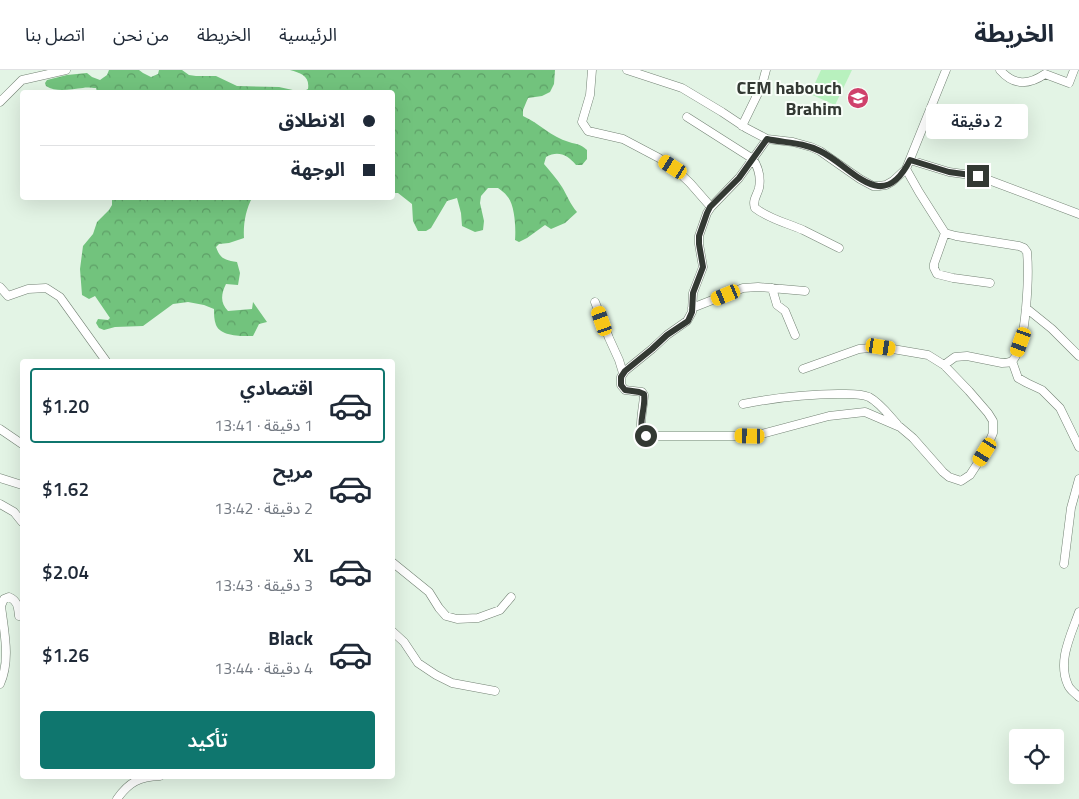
<!DOCTYPE html>
<html lang="ar">
<meta charset="utf-8">
<style>
body{margin:0;font-family:"Titillium Web","Noto Sans Arabic",sans-serif;background:#f2f2f3;color:#1f2937;direction:rtl;height:100vh;display:flex;flex-direction:column;font-size:19px;white-space:nowrap}
*{box-sizing:border-box;margin:0}
p{font-size:16px;color:#747a83}
.icon{flex:none;width:28px;height:28px;fill:none;stroke:currentColor;stroke-width:2;stroke-linecap:round;stroke-linejoin:round}
.map{position:relative;flex:1;overflow:hidden;direction:ltr}
.drawer{position:absolute;left:20px;top:289px;width:375px;height:420px;display:flex;flex-direction:column;background:#fff;border-radius:5px;box-shadow:0 5px 20px #0002;direction:rtl}
.drawer>*{flex:none}
.top-card{position:absolute;left:20px;top:20px;width:375px;height:110px;border-radius:5px;box-shadow:0 5px 20px #0002;direction:rtl;display:grid;align-content:center;height:110px;padding:0 20px;background:#fff}
.controls{position:absolute;left:1009px;top:659px;display:grid;gap:10px}
.controls a{display:grid;place-items:center;width:55px;height:55px;border-radius:5px;background:#fff;box-shadow:0 5px 20px #0002;font-size:25px}
.end{position:absolute;width:22px;height:22px;margin:-11px;border:6px solid #333933;background:#fff;box-shadow:0 0 0 2px #fff}
.from{border-radius:50%}
.bubble{position:absolute;height:35px;border-radius:5px;background:#fff;box-shadow:0 5px 20px #0002;font-size:16px;font-weight:600;line-height:35px;text-align:center;direction:rtl}
.car{position:absolute;width:15px;height:30px;margin:-15px -8px;border-radius:6px;box-shadow:0 0 4px 1px #0007;background:linear-gradient(#f5c518 24%,#345 0 40%,#f5c518 0 76%,#345 0 86%,#f5c518 0)}
.top-card b{display:flex;align-items:center;gap:18px;height:48px;font-size:19px}
.top-card b+b{border-top:1px solid #e0e1e3}
.top-card i{width:12px;height:12px;background:#1f2937}
ul{padding:9px 0 0;list-style:none}
li{display:flex;align-items:center;gap:15px;height:75px;margin:0 10px 8px;padding:0 10px;border:2px solid transparent;border-radius:5px}
li div{flex:1}
li b{display:block;font-size:19px}
li em{font-style:normal;font-weight:600}
li.active{border-color:#0f766e}
li>.icon{width:45px;height:45px;stroke-width:1.5}
.button{display:flex;gap:10px;margin-top:auto;padding:10px 20px}
.button a{flex:1;height:58px;border-radius:5px;background:#0f766e;color:#fff;font-size:20px;font-weight:600;line-height:58px;text-align:center}
header{display:flex;align-items:center;gap:30px;box-sizing:border-box;height:70px;padding:0 25px;background:#fff;border-bottom:1px solid #e0e1e3}
header strong{font-size:24px}
nav{display:flex;gap:28px;margin-inline-start:auto;font-size:18px}
.map>svg:first-child{display:block}
</style>
<header>
<strong>الخريطة</strong>
<nav><a>الرئيسية</a><a>الخريطة</a><a>من نحن</a><a>اتصل بنا</a></nav>
</header>
<div class="map">
<svg width="1079" height="729" viewBox="0 0 1079 729">
<defs>
<pattern id="forest-crowns" width="20" height="18" patternUnits="userSpaceOnUse" patternTransform="scale(1.25)"><rect width="20" height="18" fill="#72c37d"/><path d="M2 6a3 3 0 1 1 6 0M12 15a3 3 0 1 1 6 0" fill="none" stroke="#5e9f67"/></pattern>
</defs>
<rect width="100%" height="100%" fill="#e3f4e5"/>
<!-- forest -->
<path fill="url(#forest-crowns)" d="M109,0H139L143,3L151,7L158,4L159,0H182L189,5L196,6H216L237,16L279,17L302,22L308,19C310,6 301,3 290,0H555L554,14L550,22L542,26L528,28L523,40V46C539,53 551,67 569,72C578,75 579,73 587,80V89L582,95H576C568,85 558,80 546,87L544,94C550,101 557,109 562,117C567,125 570,134 577,142L565,153L551,159L545,155L527,168L519,172L515,170C516,159 515,134 507,126C505,123 501,120 498,118H488L481,126L480,133L484,151L483,160L475,162L462,156L461,143L457,128L447,131L431,158L426,161H418L413,151L412,134L398,123H393L392,22H97L96,18C92,18 87,17 83,18C71,19 57,23 46,16L45,13L47,10L67,5L87,3L92,7L100,10L107,5Z
M112,128H252C246,139 243,154 244,168L229,173L219,174L216,177C220,189 225,190 237,192L240,203L238,215L226,214C221,224 220,233 228,241L252,239L253,232L267,252L259,254L253,266C242,266 221,267 216,255C214,250 214,244 214,239L204,235L188,232L173,234L143,256L115,257L104,260L99,258L96,253L98,249L108,250L110,248L95,226L89,229L82,225L80,199L83,176L93,164L97,152L109,140L112,135Z"/>
<!-- green -->
<path fill="#b8f1be" d="M821,0H852L835,35L810,24Z"/>
<g fill="none" stroke-linecap="round" stroke-linejoin="round">
<!-- minor casing -->
<g stroke="#738274" stroke-width="9">
<path id="minor" d="M592,0L590,25L582,52L588,61L623,69L659,88L673,97L690,113L711,137
M627,0L682,18L722,42L746,58L767,69L793,72L811,77L820,81L860,109L873,116H879L886,115L893,111L906,99L946,0
M1000,0C1014,16 1029,15 1045,4L1069,13L1074,0
M0,32L22,10L66,0
M687,47L753,89C758,97 761,108 759,118C757,126 752,130 755,138C769,149 787,153 803,160C815,166 827,172 839,178
M742,56L762,15L766,0
M767,69L739,108L711,137L707,143L699,166V174L703,197L693,223L692,242L687,251L667,265L652,279L625,301L621,307V315L625,320L642,322L644,325C644,333 638,359 643,364C645,366 648,366 651,366H754L829,346L865,342L900,357L913,368L943,402L949,407L961,411L970,405L985,382L993,363V351L988,343L969,321L944,295L928,285L881,277L859,279L803,299
M910,90L949,102L978,106L1079,144
M906,99L919,122L945,163L956,166L1019,176L1024,178L1027,182C1029,202 1027,275 1013,290C1010,293 1007,293 1002,293L967,286L955,287L944,295
M945,163L934,194V198L937,204L953,208L990,213
M0,217L8,226L28,219L46,218L60,227L106,291
M772,218L777,235L785,241L795,265
M595,232L609,268L619,290L623,303
M692,238L743,218L758,217L805,221
M1026,238L1052,259L1079,286
M1012,291L1018,308L1027,313L1042,320L1060,338L1079,377
M743,334C774,328 806,324 838,324C848,324 860,323 869,327C880,333 888,344 897,354
M0,359L22,374
M0,408L22,415
M0,434L14,442L22,452
M392,492L429,522L439,538L446,546L457,549L478,548L500,540L511,527
M1064,494L1071,438L1079,409
M1079,542C1071,565 1057,591 1068,615C1070,620 1075,623 1079,627
M392,561L404,572L418,593L436,605L452,613L495,621
M0,614C11,590 4,561 1,536L4,529L9,527C18,531 18,537 19,546
M117,729C129,712 139,707 160,706"/>
</g>
<!-- minor -->
<use href="#minor" stroke="#fff" stroke-width="8"/>
</g>
<g fill="none" stroke-linecap="round" stroke-linejoin="round">
<!-- route -->
<path stroke="#333933" stroke-width="6" d="M646,366L642,362C639,350 646,337 644,324L639,322L625,320L621,315V307L625,301L652,279L667,265L688,251L692,242L693,223L703,197L699,174V166L707,143L710,137L739,108L767,69C785,73 802,72 820,81C853,97 882,146 910,90L949,102L978,106"/>
</g>
<!-- icons -->
<defs>
<g id="school-disc" transform="scale(1.125)"><circle r="9.5" fill="#cf416b" stroke="#f8fef8"/><path d="M0-5L7-2L0 1L-7-2ZM-4 1L0 2.5L4 1V4Q0 6-4 4Z" fill="#fff"/></g>
</defs>
<g fill-rule="evenodd">
<use href="#school-disc" x="858" y="28"/>
</g>
<g text-anchor="middle" stroke-width="4" stroke-linejoin="round" paint-order="stroke">
<!-- poi labels -->
<g font-size="18" font-weight="bold" fill="#333933" stroke="#f8fef8" text-anchor="end">
<text x="842" y="24">CEM habouch<tspan x="842" dy="21">Brahim</tspan></text>
</g>
</g>
</svg>
<div class="controls">
<a><svg class="icon" aria-label="locate" viewBox="0 0 24 24"><circle cx="12" cy="12" r="6"/><path d="M12 2v4M12 18v4M2 12h4M18 12h4"/></svg></a>
</div>
<i class="end from" style="left:646px;top:366px"></i>
<i class="end" style="left:978px;top:106px"></i>
<div class="bubble" style="left:926px;top:34px;width:102px">2 دقيقة</div>
<i class="car" style="left:673px;top:97px;rotate:303deg"></i>
<i class="car" style="left:726px;top:225px;rotate:248deg"></i>
<i class="car" style="left:602px;top:251px;rotate:341deg"></i>
<i class="car" style="left:1021px;top:272px;rotate:200deg"></i>
<i class="car" style="left:881px;top:277px;rotate:99deg"></i>
<i class="car" style="left:750px;top:366px;rotate:271deg"></i>
<i class="car" style="left:985px;top:382px;rotate:212deg"></i>
<div class="top-card">
<b><i class="from"></i>الانطلاق</b>
<b><i></i>الوجهة</b>
</div>
<section class="drawer">
<ul>
<li class="active"><svg class="icon" aria-label="car" viewBox="0 0 24 24"><path d="M5 17H2v-5l4-1 3-4h7l3 4 3 1v5h-3M9 17h6M6 11h13"/><circle cx="7" cy="17" r="2"/><circle cx="17" cy="17" r="2"/></svg><div><b>اقتصادي</b><p>1 دقيقة · 13:41</p></div><em>$1.20</em></li>
<li><svg class="icon" aria-label="car" viewBox="0 0 24 24"><path d="M5 17H2v-5l4-1 3-4h7l3 4 3 1v5h-3M9 17h6M6 11h13"/><circle cx="7" cy="17" r="2"/><circle cx="17" cy="17" r="2"/></svg><div><b>مريح</b><p>2 دقيقة · 13:42</p></div><em>$1.62</em></li>
<li><svg class="icon" aria-label="car" viewBox="0 0 24 24"><path d="M5 17H2v-5l4-1 3-4h7l3 4 3 1v5h-3M9 17h6M6 11h13"/><circle cx="7" cy="17" r="2"/><circle cx="17" cy="17" r="2"/></svg><div><b>XL</b><p>3 دقيقة · 13:43</p></div><em>$2.04</em></li>
<li><svg class="icon" aria-label="car" viewBox="0 0 24 24"><path d="M5 17H2v-5l4-1 3-4h7l3 4 3 1v5h-3M9 17h6M6 11h13"/><circle cx="7" cy="17" r="2"/><circle cx="17" cy="17" r="2"/></svg><div><b>Black</b><p>4 دقيقة · 13:44</p></div><em>$1.26</em></li>
</ul>
<div class="button"><a>تأكيد</a></div>
</section>
</div>
